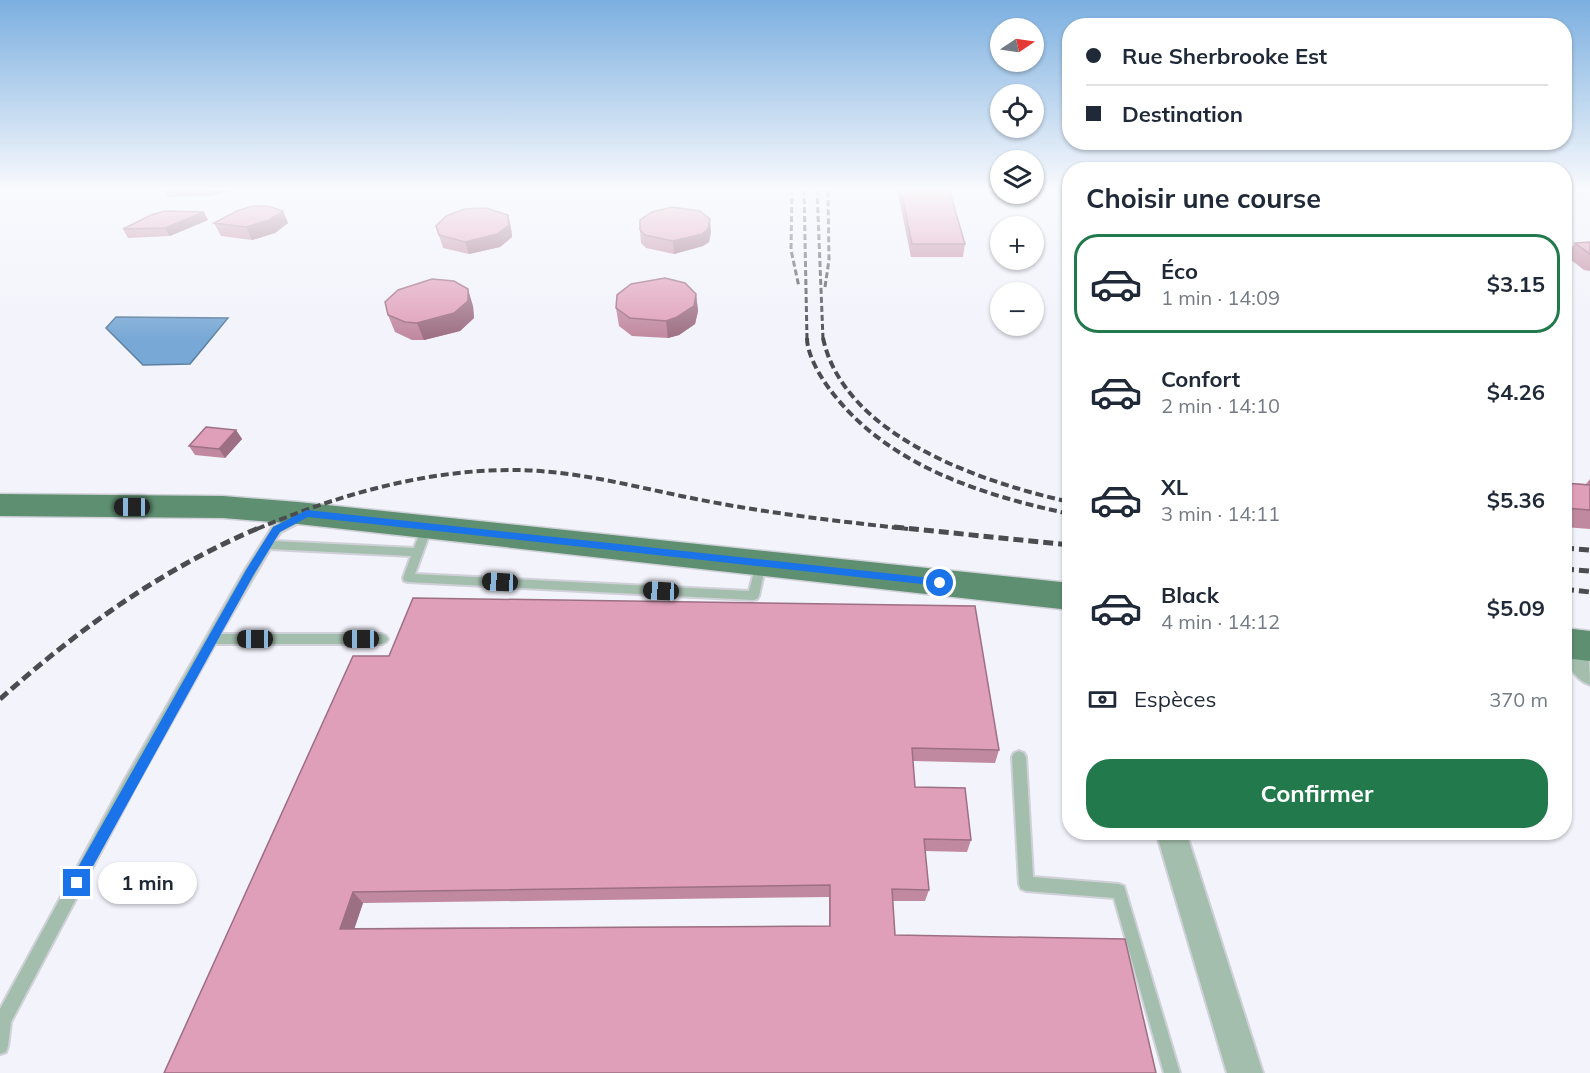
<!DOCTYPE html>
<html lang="fr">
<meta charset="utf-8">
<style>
body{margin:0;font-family:Mulish,sans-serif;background:#f2f2f3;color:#1f2937;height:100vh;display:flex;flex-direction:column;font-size:22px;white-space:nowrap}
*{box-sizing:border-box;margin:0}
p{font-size:20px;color:#747a83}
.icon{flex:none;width:33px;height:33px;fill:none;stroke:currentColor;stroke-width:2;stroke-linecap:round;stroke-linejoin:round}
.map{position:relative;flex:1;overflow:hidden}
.sheet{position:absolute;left:1062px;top:162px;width:510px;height:678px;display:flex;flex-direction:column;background:#fff;border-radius:24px;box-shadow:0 2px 4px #0004}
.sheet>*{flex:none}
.hud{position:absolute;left:1062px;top:18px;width:510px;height:132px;border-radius:24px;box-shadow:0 2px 4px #0004;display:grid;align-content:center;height:132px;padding:0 24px;background:#fff}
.needle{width:39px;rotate:77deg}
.buttons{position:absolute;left:990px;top:18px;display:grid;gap:12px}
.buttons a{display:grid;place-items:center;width:54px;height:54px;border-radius:50%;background:#fff;box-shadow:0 2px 4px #0004;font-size:30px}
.end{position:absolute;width:27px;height:27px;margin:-14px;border:8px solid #1a73e8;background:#fff;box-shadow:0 0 0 3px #fff}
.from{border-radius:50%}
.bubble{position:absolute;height:42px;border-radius:21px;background:#fff;box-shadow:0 2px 4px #0004;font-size:20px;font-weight:700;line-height:42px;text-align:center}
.car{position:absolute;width:18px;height:36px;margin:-18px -9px;border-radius:8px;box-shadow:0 0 4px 2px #0007;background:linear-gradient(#222 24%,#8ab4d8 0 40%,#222 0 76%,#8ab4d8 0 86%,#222 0)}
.hud b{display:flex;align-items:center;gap:21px;height:57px;font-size:22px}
.hud b+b{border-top:2px solid #e0e1e3}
.hud i{width:15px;height:15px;background:#1f2937}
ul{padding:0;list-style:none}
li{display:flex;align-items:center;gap:18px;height:99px;margin:0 12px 9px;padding:0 12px;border:3px solid transparent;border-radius:24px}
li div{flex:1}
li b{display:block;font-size:22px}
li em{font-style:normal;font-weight:700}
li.selected{border-color:#22794c}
li>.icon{width:54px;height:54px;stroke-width:1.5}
h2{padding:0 24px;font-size:27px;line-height:72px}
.pay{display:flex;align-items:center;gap:15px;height:66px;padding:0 24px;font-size:22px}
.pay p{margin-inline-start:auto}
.button{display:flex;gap:12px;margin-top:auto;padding:12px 24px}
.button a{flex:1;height:69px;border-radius:24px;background:#22794c;color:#fff;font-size:24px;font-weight:700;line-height:69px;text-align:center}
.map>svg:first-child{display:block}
</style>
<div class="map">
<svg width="1590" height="1073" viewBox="0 0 1590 1073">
<rect width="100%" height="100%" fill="#f2f3fb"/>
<!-- water -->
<path fill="#78a8d5" stroke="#5d7f9f" stroke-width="1.5" d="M116,317L228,318L190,364L143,365L106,328Z"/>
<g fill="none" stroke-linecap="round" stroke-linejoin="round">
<!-- service casing -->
<g stroke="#d0d1d8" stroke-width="4">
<path id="service" d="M300,513L304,514L305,517L304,520L281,532L274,541L414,548L423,524H431L432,527L415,574L749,591L757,560H765L766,563L759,596L757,599L753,600L408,582L404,581L403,578L411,556L270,549L220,634H382L386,636L388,639L386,642L382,644H215L134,789L11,1022L8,1046L6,1052L0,1054V1009L124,781L245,570L273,526Z
M1019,751L1024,753L1026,757L1033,877L1119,884L1124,886L1180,1073H1164L1114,898L1026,891L1021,889L1019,884L1012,757L1014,753Z"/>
</g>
<!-- minor casing -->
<g stroke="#d0d1d8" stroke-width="4">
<path id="minor" d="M1569,634C1590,642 1590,664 1590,685C1569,677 1564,655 1564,635Z
M1156,832H1186L1263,1073H1227Z"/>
</g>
<!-- primary casing -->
<g stroke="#d0d1d8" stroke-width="3">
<path id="primary" d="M0,494L223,496L298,502L1070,583V610L298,524L223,518L0,516Z
M1564,628L1590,631V661L1564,658Z"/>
</g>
<!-- service -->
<use href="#service" fill="#a3beac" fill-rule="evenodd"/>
<!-- minor -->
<use href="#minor" fill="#a3beac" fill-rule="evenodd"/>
<!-- primary -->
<use href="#primary" fill="#5e8f71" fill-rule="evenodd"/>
<!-- rail-far2 -->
<path stroke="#4b4c50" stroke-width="3" stroke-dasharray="6 3" stroke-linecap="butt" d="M792,189L791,250L799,287
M804,189L807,339
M817,189L823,339
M825,287L829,260L828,189"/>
<!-- rail-far1 -->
<path stroke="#4b4c50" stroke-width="4" stroke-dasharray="8 4" stroke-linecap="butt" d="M807,338C807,355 821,378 831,391C888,466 982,495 1070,514
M823,338C844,437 984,483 1070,502
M257,529C338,495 424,470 512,470C575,470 635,487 696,499C766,513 837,521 908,529"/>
<!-- rail -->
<path stroke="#4b4c50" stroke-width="5" stroke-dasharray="10 5" stroke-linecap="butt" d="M894,527L1070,545
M1564,548L1590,550
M1564,569L1590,571
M1564,589L1590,592
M0,699C79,629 163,568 261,527"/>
</g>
<!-- wall -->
<path fill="#c1899f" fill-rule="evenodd" d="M163,189H235L210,196L167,197Z
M897,189H949L965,244L963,257H911Z
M283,211L288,223L275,233L252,240L221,236L214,223Z
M508,215L511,228L512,237L500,247L469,254L443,248L436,226Z
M208,220L170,236L128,238L123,229Z
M640,230L711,232L709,242L703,246L674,254L646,248L641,243Z
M1590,242V271L1584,270L1566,256L1575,243Z
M696,294L698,311L695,324L679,335L668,338L632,336L619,326L616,308Z
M473,306L474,318L460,331L424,340H412L395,332L388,315Z
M236,430L242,439L225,458L195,455L189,446Z
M1590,479V529L1564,527V483L1586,484Z
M353,656L999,750L995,763L913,761L915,787L971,840L967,852L925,851L929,890L925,901H893L895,935L164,1073ZM829,897V926L354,928L363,903Z"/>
<!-- shaded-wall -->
<path fill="#9d6f82" d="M207,189H235L210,196Z
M283,211L288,223L275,233L252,240L246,227Z
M204,212L208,220L170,236L165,228Z
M508,215L511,228L512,237L500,247L469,254L465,242Z
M710,219L711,232L709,242L703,246L674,254L673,241Z
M468,289L473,306L474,318L460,331L424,340L417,323Z
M696,294L698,311L695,324L679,335L668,338L666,321Z
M236,430L242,439L225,458L219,449Z
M353,892L363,903L351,939L340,929Z"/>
<!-- building -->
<path fill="#e09fb9" stroke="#9d6f82" stroke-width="1.5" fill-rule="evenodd" d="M901,189H949L965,244H912Z
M253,206H268L283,211L269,220L246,227L214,223L237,211Z
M672,207L700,211L710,219L708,229L702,234L673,241L645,235L640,230V220L652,212Z
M486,208L508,215L509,225L497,234L465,242L439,235L436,226L446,216L465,209Z
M165,211L204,212L165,228L123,229L151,215Z
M1590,242V254L1575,243Z
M665,278L685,283L696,294L694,306L677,317L666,321L630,318L616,308L617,295L631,284Z
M432,279L454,281L468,289V301L454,313L417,323L405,322L388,315L385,302L398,290Z
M1564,320L1568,327L1564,329Z
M206,427L236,430L219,449L189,446Z
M1564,483L1590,485V510L1564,508Z
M413,598L975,606L999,750L912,748L915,787L965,788L971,840L924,839L929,890L892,889L895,935L1125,939L1156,1073H164L353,656H389ZM830,885V926L340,929L353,892Z"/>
<!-- sky -->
<linearGradient id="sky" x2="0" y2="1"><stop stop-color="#7bafe0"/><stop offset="0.56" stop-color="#f9fafd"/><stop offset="1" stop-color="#f9fafd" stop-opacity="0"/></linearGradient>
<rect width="1590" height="339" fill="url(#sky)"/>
<!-- route -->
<path fill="#1a73e8" d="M307,510L940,579L945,583L940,586L308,517L280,532L253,576L81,888H72V878L246,570L273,527Z"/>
</svg>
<div class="buttons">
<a><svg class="needle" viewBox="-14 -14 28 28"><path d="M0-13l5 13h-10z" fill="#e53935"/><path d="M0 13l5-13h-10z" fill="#747a83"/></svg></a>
<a><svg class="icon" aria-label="locate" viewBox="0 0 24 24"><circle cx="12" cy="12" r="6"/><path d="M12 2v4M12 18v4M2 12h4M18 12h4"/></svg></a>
<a><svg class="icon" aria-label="layers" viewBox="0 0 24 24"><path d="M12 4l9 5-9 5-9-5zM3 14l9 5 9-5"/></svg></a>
<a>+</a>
<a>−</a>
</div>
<i class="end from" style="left:940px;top:583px"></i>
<i class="end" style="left:77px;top:883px"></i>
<div class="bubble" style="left:98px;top:862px;width:99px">1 min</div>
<i class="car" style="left:132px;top:507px;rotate:270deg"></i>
<i class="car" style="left:500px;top:582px;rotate:273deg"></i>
<i class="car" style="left:661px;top:591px;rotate:273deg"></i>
<i class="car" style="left:255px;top:639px;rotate:270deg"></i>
<i class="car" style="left:361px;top:639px;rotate:270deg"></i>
<div class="hud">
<b><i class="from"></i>Rue Sherbrooke Est</b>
<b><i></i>Destination</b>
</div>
<section class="sheet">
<h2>Choisir une course</h2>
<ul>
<li class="selected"><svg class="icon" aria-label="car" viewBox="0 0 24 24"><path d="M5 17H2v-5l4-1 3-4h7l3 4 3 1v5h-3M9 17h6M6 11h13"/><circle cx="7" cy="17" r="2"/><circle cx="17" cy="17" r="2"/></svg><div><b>Éco</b><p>1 min · 14:09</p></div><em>$3.15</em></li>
<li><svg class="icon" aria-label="car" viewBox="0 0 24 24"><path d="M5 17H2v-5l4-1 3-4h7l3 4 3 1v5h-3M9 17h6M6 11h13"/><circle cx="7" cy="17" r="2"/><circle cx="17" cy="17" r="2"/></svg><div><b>Confort</b><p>2 min · 14:10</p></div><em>$4.26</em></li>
<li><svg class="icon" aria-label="car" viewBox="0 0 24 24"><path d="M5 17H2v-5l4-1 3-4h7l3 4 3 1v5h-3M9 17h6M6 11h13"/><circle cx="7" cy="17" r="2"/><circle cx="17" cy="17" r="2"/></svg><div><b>XL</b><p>3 min · 14:11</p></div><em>$5.36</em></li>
<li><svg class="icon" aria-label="car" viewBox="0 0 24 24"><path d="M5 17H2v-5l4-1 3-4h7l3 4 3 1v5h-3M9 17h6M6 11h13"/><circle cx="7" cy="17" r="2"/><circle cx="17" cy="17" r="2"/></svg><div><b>Black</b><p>4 min · 14:12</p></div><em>$5.09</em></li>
</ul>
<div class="pay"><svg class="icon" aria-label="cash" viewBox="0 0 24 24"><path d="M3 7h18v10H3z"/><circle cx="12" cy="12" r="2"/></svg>Espèces<p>370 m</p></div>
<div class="button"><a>Confirmer</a></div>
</section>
</div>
